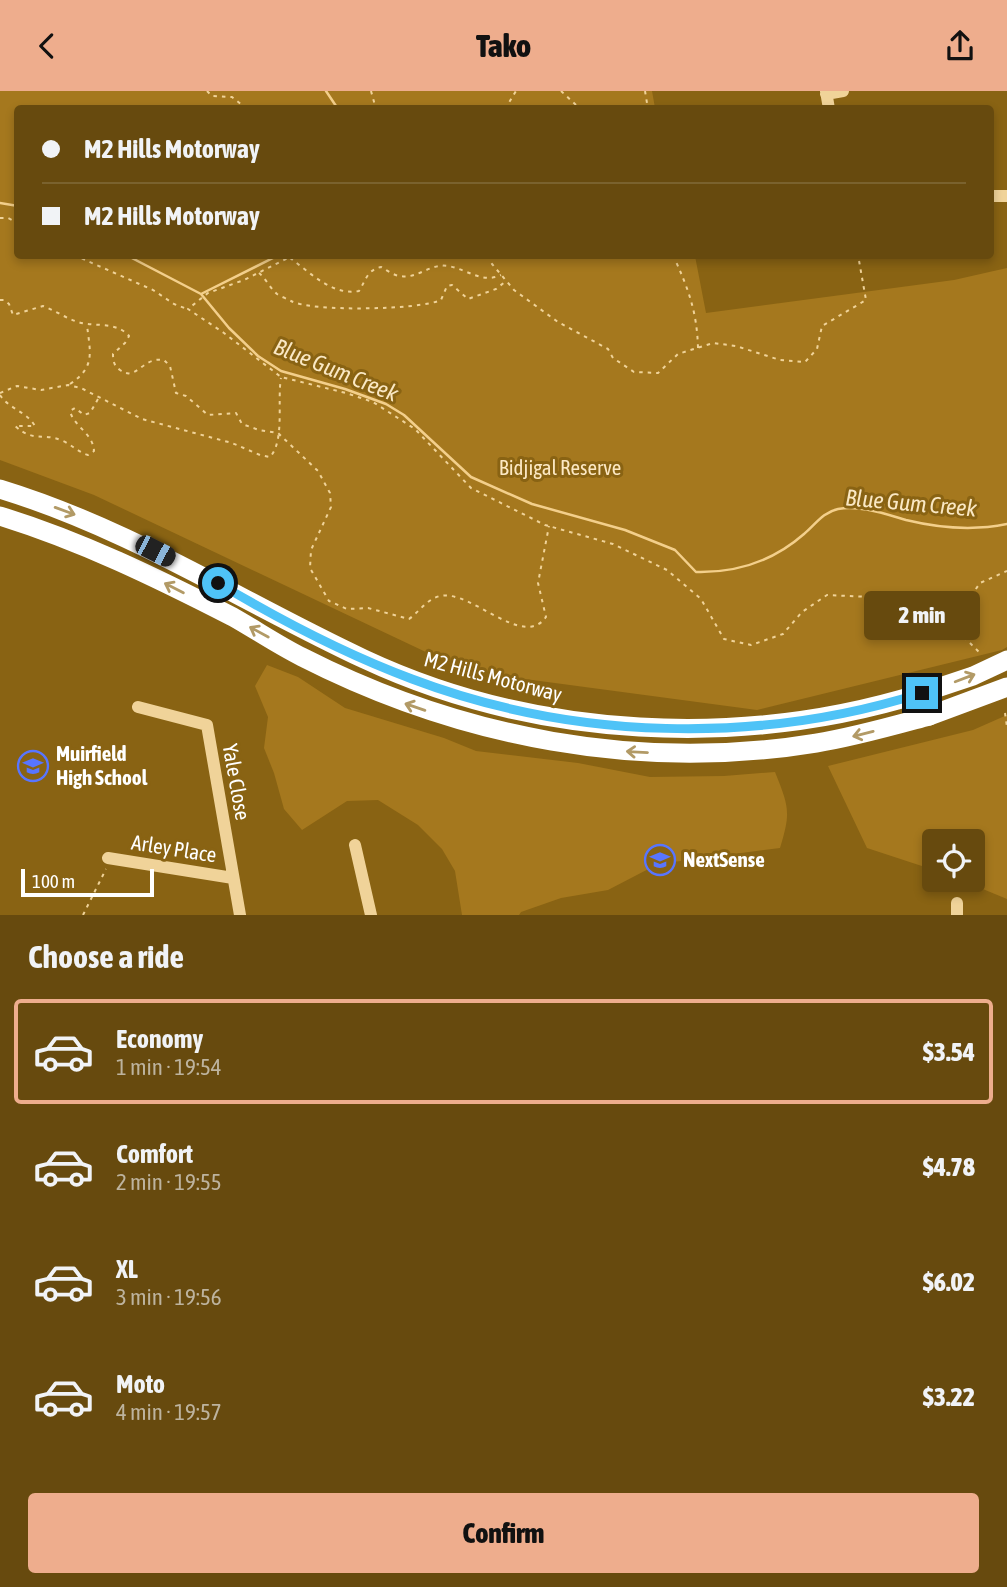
<!DOCTYPE html>
<meta charset="utf-8">
<style>
body{margin:0;font-family:"Asap Condensed",sans-serif;background:#6f541c;color:#f1f3f6;height:100vh;display:flex;flex-direction:column;font-size:26px;white-space:nowrap}
*{box-sizing:border-box;margin:0}
p{font-size:23px;color:#bdb39e}
.icon{flex:none;width:38px;height:38px;fill:none;stroke:currentColor;stroke-width:2;stroke-linecap:round;stroke-linejoin:round}
.map{position:relative;height:824px;overflow:hidden}
.side{display:flex;flex-direction:column;background:#674a0e;flex:1}
.side>*{flex:none}
.hud{position:absolute;left:14px;top:14px;width:980px;height:154px;border-radius:7px;box-shadow:0 4px 10px #0003;display:grid;align-content:center;height:154px;padding:0 28px;background:#674a0e}
.buttons{position:absolute;left:922px;top:738px;display:grid;gap:14px}
.buttons a{display:grid;place-items:center;width:63px;height:63px;border-radius:7px;background:#674a0e;box-shadow:0 4px 10px #0003;font-size:35px}
.scale{position:absolute;left:21px;bottom:18px;width:133px;box-sizing:border-box;padding-left:7px;border:4px solid #fff;border-top:0;font-size:19px;line-height:24px;white-space:nowrap;color:#fff;-webkit-text-stroke:5px #896313;paint-order:stroke}
.end{position:absolute;width:32px;height:32px;margin:-16px;border:9px solid #4fc3f7;background:#111;box-shadow:0 0 0 4px #111}
.from{border-radius:50%}
.bubble{position:absolute;height:49px;border-radius:7px;background:#674a0e;box-shadow:0 4px 10px #0003;font-size:23px;font-weight:800;line-height:49px;text-align:center}
.car{position:absolute;width:21px;height:42px;margin:-21px -10px;border-radius:9px;box-shadow:0 0 5px 2px #0007;background:linear-gradient(#222 24%,#8ab4d8 0 40%,#222 0 76%,#8ab4d8 0 86%,#222 0)}
.hud b{display:flex;align-items:center;gap:24px;height:66px;font-size:26px}
.hud b+b{border-top:2px solid #7a622e}
.hud i{width:18px;height:18px;background:#f1f3f6}
ul{padding:0;list-style:none}
li{display:flex;align-items:center;gap:21px;height:105px;margin:0 14px 10px;padding:0 14px;border:4px solid transparent;border-radius:7px}
li div{flex:1}
li b{display:block;font-size:26px}
li em{font-style:normal;font-weight:800}
li.selected{border-color:#eead8d}
li>.icon{width:63px;height:63px;stroke-width:1.5}
h2{padding:0 28px;font-size:32px;line-height:84px}
.cta{display:flex;gap:14px;margin-top:auto;padding:14px 28px}
.cta a{flex:1;height:80px;border-radius:7px;background:#eead8d;color:#111;font-size:28px;font-weight:800;line-height:80px;text-align:center}
header{display:flex;justify-content:space-between;align-items:center;height:91px;padding:0 28px;background:#eead8d;color:#111;font-size:32px;font-weight:800}
.map>svg:first-child{display:block}
</style>
<header><svg class="icon" aria-label="back" viewBox="0 0 24 24"><path d="M15 5l-7 7 7 7"/></svg>Tako<svg class="icon" aria-label="share" viewBox="0 0 24 24"><path d="M12 15V3M7 8l5-5 5 5M5 13v7h14v-7"/></svg></header>
<div class="map">
<svg width="1007" height="824" viewBox="0 0 1007 824">
<rect width="100%" height="100%" fill="#896313"/>
<!-- green -->
<path fill="#a5781e" d="M0,0H652L655,17L18,18V164L695,165L706,222L954,189L1007,177V556L1002,559L757,619L466,580L94,404L0,369Z
M267,574L298,586L345,617L444,647L476,660L578,672L650,686L724,685L775,681C789,716 791,721 780,757L658,773L608,799L561,807L521,821L519,824H462L455,780L442,758L418,734L378,709L347,710L302,739L284,718L274,682L264,657L268,626L255,595Z
M1007,624V808L961,789H973V751H934V779L867,757L828,675L973,639Z"/>
<g fill="none" stroke-linecap="round" stroke-linejoin="round">
<!-- stream -->
<path stroke="#f3cf8b" stroke-width="2.5" d="M326,0L338,18
M0,112L18,115
M126,164L201,203L279,164
M201,203L229,237L258,265L281,280L345,298L386,313L404,324L471,386L532,413L625,439L675,459L696,481C737,482 772,471 804,443C815,434 823,421 838,418C860,414 885,423 906,429C939,437 973,440 1007,433"/>
<!-- path -->
<path stroke="#f0d399" stroke-width="2" stroke-dasharray="3.5 5" stroke-linecap="butt" d="M207,0L212,5L232,6L247,18
M371,0L376,18
M561,0L576,14L577,18
M645,0L648,18
M505,18L516,0
M0,127H8L18,132
M74,164L153,199L174,213L187,218
M294,164L244,189L208,202L188,218L224,242L281,286L346,302L373,311L415,338L471,397L545,434L613,453L667,479L701,508L724,548L751,554L783,543L802,521L827,504L916,508L955,537L982,564
M489,164L492,173L514,199L558,231L608,258L613,267L634,281L658,282L678,263L713,252L736,255L780,269L805,271L817,258L822,235L866,209L858,164
M673,164C688,197 697,220 698,257
M290,167C311,182 332,205 359,200C366,189 367,179 381,176C387,179 394,185 401,185C418,188 430,172 448,175C467,178 482,193 501,184
M259,182C266,188 270,197 277,203C280,205 287,208 291,210C311,221 420,219 441,209L447,195L452,194L468,208L496,198L506,190
M0,209H4L9,213L13,224L43,215C54,219 64,226 75,230C92,237 115,229 129,245L125,252L113,263C113,270 114,275 120,279C133,289 140,274 152,270C156,268 160,269 164,269L170,275L176,302L186,305L208,324L236,322L242,333L259,339L278,342L318,380L330,402L331,416L311,459L310,477L329,510L347,518L368,517L409,528C420,520 427,508 440,505C471,498 523,559 546,526L538,492L549,435
M70,293C96,276 90,261 87,234
M0,302L17,295L41,299L68,294L81,297L142,328L232,352L260,364L270,366C285,350 277,309 281,287
M0,304C9,318 26,320 35,335H15C34,352 43,341 63,350C72,354 78,361 88,364L94,360C93,342 74,336 70,320L75,317L84,324L90,322L98,308
M948,530L969,508L980,492L1007,480
M1005,622L1007,636
M83,824L106,778"/>
<!-- minor -->
<path stroke="#f0d399" stroke-width="12" d="M826,0L829,18
M826,3L843,0
M990,105H1007
M138,616L207,634L240,824
M355,754L371,824
M108,767L233,787
M957,812V824"/>
<!-- highway -->
<path stroke="#fff" stroke-width="19" d="M0,398C131,438 240,510 364,568C535,648 742,658 922,602
M0,425C81,450 157,487 233,526C256,539 278,554 302,566C461,647 639,681 816,652C854,646 892,635 929,625"/>
<!-- highway-bridge -->
<path stroke="#fff" stroke-width="19" d="M922,602L973,585L1007,569
M929,625L1007,596"/>
</g>
<!-- one-way arrows -->
<defs><path id="oneway-shaft" d="M-6 0H5M1.5-3L5.5 0L1.5 3" fill="none" stroke-width="1.6" stroke-linecap="round" stroke-linejoin="round" transform="scale(1.75)"/></defs>
<g stroke="#b29a66">
<use href="#oneway-shaft" transform="translate(65 420) rotate(20)"/>
<use href="#oneway-shaft" transform="translate(174 497) rotate(-153)"/>
<use href="#oneway-shaft" transform="translate(259 541) rotate(-151)"/>
<use href="#oneway-shaft" transform="translate(965 587) rotate(-21)"/>
<use href="#oneway-shaft" transform="translate(415 616) rotate(-161)"/>
<use href="#oneway-shaft" transform="translate(863 643) rotate(166)"/>
<use href="#oneway-shaft" transform="translate(637 661) rotate(-177)"/>
</g>
<g fill="none" stroke-linecap="round" stroke-linejoin="round">
<!-- route -->
<path stroke="#4fc3f7" stroke-width="9" d="M218,492C280,529 345,563 412,588C573,649 758,654 922,602"/>
</g>
<!-- icons -->
<defs>
<g id="school-ring" transform="scale(1.575)"><circle r="9.5" fill="#896313" stroke="#5875ff" stroke-width="1.5"/><path d="M0-5L7-2L0 1L-7-2ZM-4 1L0 2.5L4 1V4Q0 6-4 4Z" fill="#5875ff"/></g>
</defs>
<g fill-rule="evenodd">
<use href="#school-ring" x="33" y="675"/>
<use href="#school-ring" x="660" y="769"/>
</g>
<g text-anchor="middle" stroke-width="6" stroke-linejoin="round" paint-order="stroke">
<!-- park labels -->
<g font-size="21" fill="#fce8c3" stroke="#896313">
<text x="560" y="384">Bidjigal Reserve</text>
</g>
<!-- street labels -->
<g font-size="21" fill="#fff" stroke="#896313">
<text transform="translate(493 586) rotate(15)" y="7">M2 Hills Motorway</text>
<text transform="translate(236 691) rotate(80)" y="7">Yale Close</text>
<text transform="translate(174 758) rotate(9)" y="7">Arley Place</text>
</g>
<!-- poi labels -->
<g font-size="21" font-weight="bold" fill="#fff" stroke="#896313" text-anchor="start">
<text x="56" y="670">Muirfield<tspan x="56" dy="24">High School</tspan></text>
<text x="683" y="776">NextSense</text>
</g>
<!-- water labels -->
<g font-size="23" font-style="italic" fill="#fae8c4" stroke="#896313">
<text transform="translate(336 279) rotate(22)" y="8">Blue Gum Creek</text>
<text transform="translate(911 412) rotate(5)" y="8">Blue Gum Creek</text>
</g>
</g>
</svg>
<div class="buttons">
<a><svg class="icon" aria-label="locate" viewBox="0 0 24 24"><circle cx="12" cy="12" r="6"/><path d="M12 2v4M12 18v4M2 12h4M18 12h4"/></svg></a>
</div>
<div class="scale">100 m</div>
<i class="end from" style="left:218px;top:492px"></i>
<i class="end" style="left:922px;top:602px"></i>
<div class="bubble" style="left:864px;top:500px;width:116px">2 min</div>
<i class="car" style="left:155px;top:460px;rotate:117deg"></i>
<div class="hud">
<b><i class="from"></i>M2 Hills Motorway</b>
<b><i></i>M2 Hills Motorway</b>
</div>
</div>
<section class="side">
<h2>Choose a ride</h2>
<ul>
<li class="selected"><svg class="icon" aria-label="car" viewBox="0 0 24 24"><path d="M5 17H2v-5l4-1 3-4h7l3 4 3 1v5h-3M9 17h6M6 11h13"/><circle cx="7" cy="17" r="2"/><circle cx="17" cy="17" r="2"/></svg><div><b>Economy</b><p>1 min · 19:54</p></div><em>$3.54</em></li>
<li><svg class="icon" aria-label="car" viewBox="0 0 24 24"><path d="M5 17H2v-5l4-1 3-4h7l3 4 3 1v5h-3M9 17h6M6 11h13"/><circle cx="7" cy="17" r="2"/><circle cx="17" cy="17" r="2"/></svg><div><b>Comfort</b><p>2 min · 19:55</p></div><em>$4.78</em></li>
<li><svg class="icon" aria-label="car" viewBox="0 0 24 24"><path d="M5 17H2v-5l4-1 3-4h7l3 4 3 1v5h-3M9 17h6M6 11h13"/><circle cx="7" cy="17" r="2"/><circle cx="17" cy="17" r="2"/></svg><div><b>XL</b><p>3 min · 19:56</p></div><em>$6.02</em></li>
<li><svg class="icon" aria-label="car" viewBox="0 0 24 24"><path d="M5 17H2v-5l4-1 3-4h7l3 4 3 1v5h-3M9 17h6M6 11h13"/><circle cx="7" cy="17" r="2"/><circle cx="17" cy="17" r="2"/></svg><div><b>Moto</b><p>4 min · 19:57</p></div><em>$3.22</em></li>
</ul>
<div class="cta"><a>Confirm</a></div>
</section>
